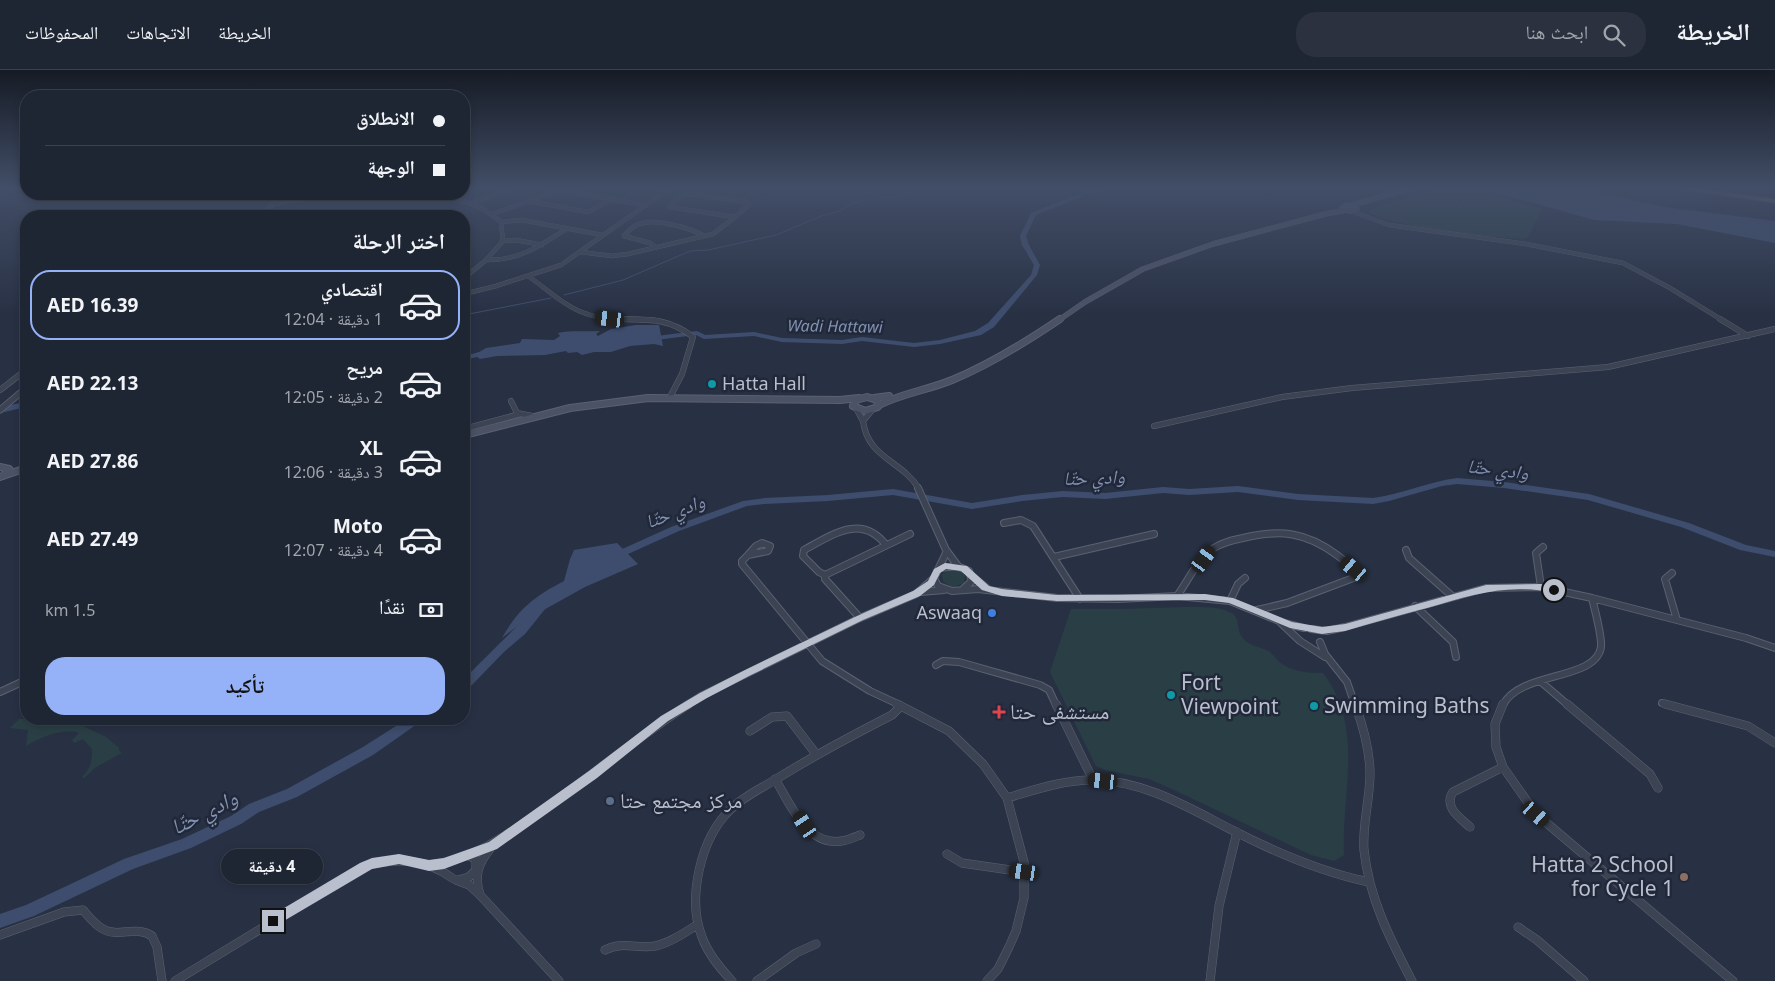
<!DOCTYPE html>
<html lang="ar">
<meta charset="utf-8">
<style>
body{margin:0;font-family:"Noto Sans","Noto Naskh Arabic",sans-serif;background:#2b313f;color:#f1f3f6;direction:rtl;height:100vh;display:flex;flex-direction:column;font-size:19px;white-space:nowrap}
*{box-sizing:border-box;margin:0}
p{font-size:16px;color:#a1a5ac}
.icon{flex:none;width:28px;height:28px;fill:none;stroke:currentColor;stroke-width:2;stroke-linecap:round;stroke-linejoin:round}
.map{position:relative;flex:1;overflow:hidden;direction:ltr}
.details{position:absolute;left:20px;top:140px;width:450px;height:515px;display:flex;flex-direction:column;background:#1e2533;border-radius:20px;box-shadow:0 2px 8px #0003,0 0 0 1px #3c424e;direction:rtl}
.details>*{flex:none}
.banner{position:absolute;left:20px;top:20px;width:450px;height:110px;border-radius:20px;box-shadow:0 2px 8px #0003,0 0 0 1px #3c424e;direction:rtl;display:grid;align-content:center;height:110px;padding:0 25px;background:#1e2533}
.end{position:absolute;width:22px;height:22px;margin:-11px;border:6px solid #babfcd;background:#111;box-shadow:0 0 0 2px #111}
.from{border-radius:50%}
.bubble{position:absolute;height:35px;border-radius:18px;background:#1e2533;box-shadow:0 2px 8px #0003,0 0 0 1px #3c424e;font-size:16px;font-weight:700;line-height:35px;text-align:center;direction:rtl}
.car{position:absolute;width:15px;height:30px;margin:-15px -8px;border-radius:6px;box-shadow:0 0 4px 1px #0007;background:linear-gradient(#222 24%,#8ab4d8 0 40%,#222 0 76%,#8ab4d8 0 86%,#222 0)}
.banner b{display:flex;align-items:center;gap:18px;height:48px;font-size:19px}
.banner b+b{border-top:1px solid #3c424e}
.banner i{width:12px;height:12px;background:#f1f3f6}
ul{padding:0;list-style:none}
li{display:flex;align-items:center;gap:15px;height:70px;margin:0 10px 8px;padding:0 15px;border:2px solid transparent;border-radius:20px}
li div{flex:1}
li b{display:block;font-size:19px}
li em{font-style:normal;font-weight:700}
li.current{border-color:#95b1f7}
li>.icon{width:45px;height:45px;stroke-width:1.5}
h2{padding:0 25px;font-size:22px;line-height:60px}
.pay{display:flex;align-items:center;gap:12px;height:55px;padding:0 25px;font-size:19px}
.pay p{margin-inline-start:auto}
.action{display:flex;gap:10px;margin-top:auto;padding:10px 25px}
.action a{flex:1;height:58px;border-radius:20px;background:#95b1f7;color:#111;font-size:20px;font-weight:700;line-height:58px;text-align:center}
header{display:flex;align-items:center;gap:30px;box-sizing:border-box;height:70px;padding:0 25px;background:#1e2533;border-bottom:1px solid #3c424e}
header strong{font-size:24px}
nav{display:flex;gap:28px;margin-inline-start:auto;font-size:18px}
.search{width:350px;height:45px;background:#2b313f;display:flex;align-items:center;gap:12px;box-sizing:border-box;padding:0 18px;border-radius:20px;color:#a1a5ac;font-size:19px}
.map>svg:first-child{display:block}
</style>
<header>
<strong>الخريطة</strong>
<div class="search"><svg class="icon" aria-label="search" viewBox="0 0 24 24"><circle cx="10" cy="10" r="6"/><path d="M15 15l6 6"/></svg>ابحث هنا</div>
<nav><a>الخريطة</a><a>الاتجاهات</a><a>المحفوظات</a></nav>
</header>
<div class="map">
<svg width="1775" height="911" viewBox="0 0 1775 911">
<rect width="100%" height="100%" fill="#283144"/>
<!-- green -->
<path fill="#2a3f45" d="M1443,118L1478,121L1542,139L1528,167L1521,169C1496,167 1381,156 1369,141L1378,136Z
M952,499L960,501L965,505L964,513L953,517L943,512L942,504Z
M1187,537C1201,537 1221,536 1233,544C1239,549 1237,559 1241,566C1247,576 1259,576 1268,581C1272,583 1275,588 1279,592C1292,602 1307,603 1323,603C1365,658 1341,723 1344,785L1334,791L1311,785L1172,719L1149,709L1105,700L1096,696L1050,602L1071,539H1123Z
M19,649H90L83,656L106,667L119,678V681L122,683L96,697L84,708L82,707C91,698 92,692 92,679L83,669L74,673L72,670L79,663C62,658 41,667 26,676L28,660L10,658Z"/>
<!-- water -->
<path fill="#3e4d6d" d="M1467,118L1525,121L1539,118H1579L1665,137L1775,151V173L1677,154L1595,150L1501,124Z
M636,255H659L663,276L654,274L630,276L611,282H594L582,285L577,282L568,283L566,281L545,285L497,286L480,289L474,285L486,278L520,273L522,269L554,270L560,266L558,263C572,260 585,262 600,261L596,264L598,266L611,259Z
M617,473L638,494L585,517L540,542L533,544L502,568C518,539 535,526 564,511L570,489L574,480Z"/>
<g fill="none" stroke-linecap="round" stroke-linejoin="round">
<!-- stream -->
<path stroke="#3e4d6d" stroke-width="1" d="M1461,139L1460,135L1466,128L1468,129
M564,225L623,210L690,181L708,180L776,165L821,146L840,141L851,134L869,129L901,126L914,118
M464,245L551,228"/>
<!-- river -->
<path fill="#3e4d6d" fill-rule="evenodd" d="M1103,118H1112L1087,124L1036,145L1026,166L1029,175L1040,195L1037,205L994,257L981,265L940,274L914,277L862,271L842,274L782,272L754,266L704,269L696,265L648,271L644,269L648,267L697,261L705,265L754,262L782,268L842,270L862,267L914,273L940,270L975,261L988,253L1031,205L1034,195L1022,175L1020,166L1031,143L1083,122Z
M487,280H490V284L464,290V286Z
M26,332V337L0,343V337Z
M1457,408L1504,412L1589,424L1689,453L1746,475L1775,481V487L1740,480L1681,457L1588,430L1504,418L1457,414L1442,416L1389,431L1373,434L1298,430L1238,422L1189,425L1163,423L1105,429L1063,427L1022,431L972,439L893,425L828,431L765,434L747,436L679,461L617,489L613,490L608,487L609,485L671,457L743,431L765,428L828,425L893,419L972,433L1022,425L1063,421L1105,423L1163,417L1189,419L1238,416L1298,424L1373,428C1402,424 1428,412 1457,408Z
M545,529L549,530L550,533L525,564L504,582L468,619L464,621V609C490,582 517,558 541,530Z
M407,649H422L420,652L373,685L297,727L259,742L241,754L191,778L133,799L34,846L0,858V844L26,835L124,789L182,769L231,746L249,734L287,719L363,677Z"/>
<!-- minor-far3 casing -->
<g stroke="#5b6171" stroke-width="4.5">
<path id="minor-far3" d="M421,124C451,127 478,131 501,152L503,171L486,190L469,204L467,223
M689,124L748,132L750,134L735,147L669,137L682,125Z
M528,131L588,142L611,129
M472,133L512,118
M272,134L336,124
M1351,141L1389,155L1526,174L1623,193L1670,218L1722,250
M493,144L558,120L645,135
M501,152L522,150L602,165
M503,171L516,170L542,175
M656,177L650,173L624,166C628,161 633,156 639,154C655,148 691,158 704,166
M580,182L612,186L628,184L713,164L735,147
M486,190C518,191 540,176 566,159
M528,206C547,219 565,237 587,244C609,252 633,248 656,250
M464,224L496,216L561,195L670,118"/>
</g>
<!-- minor-far2 casing -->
<g stroke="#5b6171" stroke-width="6">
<path id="minor-far2" d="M613,249C644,250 667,246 693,267L682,304L670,327
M1720,249L1748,266
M0,320L26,300
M511,331L517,343L532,346
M857,340L863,351
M872,340L863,351C868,389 902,390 919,419
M1154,356L1282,327L1352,318L1608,297L1775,259
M464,359L520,344"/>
</g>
<!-- minor-far1 casing -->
<g stroke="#5b6171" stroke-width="8">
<path id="minor-far1" d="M918,418L946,480L958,496
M1004,453L1021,450L1033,456L1080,529
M762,473L770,476L768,481L748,485L756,476Z
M1406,480L1409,488L1452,526
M946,483L934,508L938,516L952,521L978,519L1057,528L1118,529L1177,526L1230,531L1284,553L1304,558
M748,485L742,491V494L822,591L870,621L900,635
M1054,487L1154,464
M940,498L957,496L969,501L972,511L963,519
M1672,503L1665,509L1677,550
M825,505L819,502L803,486L804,480C832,465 861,443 886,475
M972,506L988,519
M1541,517L1536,483L1543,477
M921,522L944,520
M1177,526C1188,511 1198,488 1214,478C1223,472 1233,470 1243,468C1280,459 1306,462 1337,485C1345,491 1353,496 1356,507L1287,533L1257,540
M1230,531L1238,514L1245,508
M1415,536L1453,572L1456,587
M860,548L825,509V505L910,464
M1281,553L1300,571L1325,587
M1311,559L1327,561L1345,557L1486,518L1541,517L1592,528L1746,568L1775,578
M1320,572L1325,584L1347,612L1355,635
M936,595L943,591L959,592L1040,615L1049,620L1056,635
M1540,611L1568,635
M0,622L26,610
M1662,633L1669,635
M687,635L703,625L860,548L916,524L934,508
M1503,635C1520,601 1596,611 1601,577C1602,565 1595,541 1592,528"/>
</g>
<!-- minor casing -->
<g stroke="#5b6171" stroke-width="9">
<path id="minor" d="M897,634L949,661L983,694L1007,728L1024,792V828L1016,861L1009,877L998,899L987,911
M1056,634L1093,710
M1355,634C1363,656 1370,679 1370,704C1370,729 1362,755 1364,780C1369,828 1390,869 1412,911
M1503,634L1495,654L1496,677L1503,697L1536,744L1733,911
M1567,634L1650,704L1658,718
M1665,634L1748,656L1775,673
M750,661L772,647L787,646L816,684
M775,709C788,730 803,767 830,771C841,773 850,769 860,765
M1007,728C1034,720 1063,710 1092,710C1144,710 1189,738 1234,761C1277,783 1321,802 1369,812
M1470,757C1460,748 1443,737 1453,722L1503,697
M947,784L962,793L1024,802
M429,795C477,788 506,766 544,739C593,705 639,666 689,634
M456,810L469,815L480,825C474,806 478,794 490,779
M458,810L469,807L476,800V789L469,786
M480,825L559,911
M1518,857L1537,870L1584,911
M0,865L64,842L83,840C89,847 95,855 103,859C118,868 137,855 152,866L157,877L162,911
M605,880C622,871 637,879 655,876C670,873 684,863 697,855
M175,911L364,796C396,788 425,788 452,808
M732,911C720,898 708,884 702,867C687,829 700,768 731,739C744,726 762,718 778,708C815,685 853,665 892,645L901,636
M757,911L796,883L816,874
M1210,911L1219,836L1237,762"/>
</g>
<!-- tertiary-far1 casing -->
<g stroke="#5b6171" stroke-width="5">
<path id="tertiary-far1" d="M262,146L281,124"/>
</g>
<!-- tertiary casing -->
<g stroke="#5b6171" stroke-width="7">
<path id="tertiary" d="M0,340L26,318"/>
</g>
<!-- secondary-far1 casing -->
<g stroke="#5b6171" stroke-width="5.5">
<path id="secondary-far1" d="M1346,135L1357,139L1349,141L1342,138Z
M1349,136L1410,118
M1059,250L1085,232L1143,199L1213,174L1325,144L1347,140"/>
</g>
<!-- secondary casing -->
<g stroke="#5b6171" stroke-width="8">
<path id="secondary" d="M867,327L877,330L878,337L865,341L853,336L856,330Z
M874,328L889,326
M879,335C903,323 928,320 952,310C991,294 1026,272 1060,249
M464,365L570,338L648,328L840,330L859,328
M0,397L9,399L4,405
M0,407L26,398"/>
</g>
<!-- trunk casing -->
<g stroke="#474e5e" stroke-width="1">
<path id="trunk" d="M1683,118H1695L1775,129V133L1686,120Z"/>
</g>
<!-- minor-far3 -->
<use href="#minor-far3" stroke="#3c4453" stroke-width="4"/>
<!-- minor-far2 -->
<use href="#minor-far2" stroke="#3c4453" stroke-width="5"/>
<!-- minor-far1 -->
<use href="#minor-far1" stroke="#3c4453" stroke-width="6"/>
<!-- minor -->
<use href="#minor" stroke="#3c4453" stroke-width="8"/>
<!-- tertiary-far1 -->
<use href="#tertiary-far1" stroke="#3c4453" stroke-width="4.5"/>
<!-- tertiary -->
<use href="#tertiary" stroke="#3c4453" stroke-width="5.5"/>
<!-- secondary-far1 -->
<use href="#secondary-far1" stroke="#4b5266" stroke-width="5"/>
<!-- secondary -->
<use href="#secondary" stroke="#4b5266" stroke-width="6"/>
<!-- trunk -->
<use href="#trunk" fill="#6a6a66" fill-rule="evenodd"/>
</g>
<!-- sky -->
<linearGradient id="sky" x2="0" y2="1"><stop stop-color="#161b25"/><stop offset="0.48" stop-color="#424e67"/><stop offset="1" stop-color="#424e67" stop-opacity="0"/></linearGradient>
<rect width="1775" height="245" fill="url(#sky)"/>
<!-- route -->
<path fill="#babfcd" d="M945,493L967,496L989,516L1002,519L1057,525L1205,524L1233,528L1292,552L1322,557L1345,554L1486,515L1541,514L1558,518L1559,520L1554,523C1507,513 1472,525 1427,538C1399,545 1372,553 1345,561L1322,564L1290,558L1229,533L1205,530L1057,531L1002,526L982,520L961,501L946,499L940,503L934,515L920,526L863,550L749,606L707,628L668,651L597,708L497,779L444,799L429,801L399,794L372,799L277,855L273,857L269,855L267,851L269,847L360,793L372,788L399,784L429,790L444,788L489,772L589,701L661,646L700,623L743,601L857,546L913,521L928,511L934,499Z"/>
<!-- markers -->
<g fill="#0f9aa8" stroke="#212839" stroke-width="2">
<circle cx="712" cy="314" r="5"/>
<circle cx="1171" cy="625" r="5"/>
<circle cx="1314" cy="636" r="5"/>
</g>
<circle fill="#3f7fe0" stroke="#212839" stroke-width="2" cx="992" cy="543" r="5"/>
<path fill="#e0444e" stroke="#212839" stroke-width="2" d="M996.5 634.5h5v5h5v5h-5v5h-5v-5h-5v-5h5z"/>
<circle fill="#5c6f8a" stroke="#212839" stroke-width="2" cx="610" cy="731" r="5"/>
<circle fill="#8d6e63" stroke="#212839" stroke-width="2" cx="1684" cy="807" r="5"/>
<g text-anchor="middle" stroke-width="5" stroke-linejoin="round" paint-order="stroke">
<!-- far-water labels -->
<g font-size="16" font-style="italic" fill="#8292b3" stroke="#212839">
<text transform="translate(835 256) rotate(1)" y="6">Wadi Hattawi</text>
</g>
<!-- poi labels -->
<g font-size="18" fill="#babfcd" stroke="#212839" text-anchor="start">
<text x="722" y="320">Hatta Hall</text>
<text x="982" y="549" text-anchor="end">Aswaaq</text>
</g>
<!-- water labels -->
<g font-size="19" font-style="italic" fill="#8292b3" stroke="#212839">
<text transform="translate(1498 399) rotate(7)" y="7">وادي حتّا</text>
<text transform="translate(1094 407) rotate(-2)" y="7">وادي حتّا</text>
<text transform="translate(675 441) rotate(-21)" y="7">وادي حتّا</text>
</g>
<!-- near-poi labels -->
<g font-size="21" fill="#babfcd" stroke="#212839" text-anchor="start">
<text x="1181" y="620">Fort<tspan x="1181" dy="24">Viewpoint</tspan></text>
<text x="1324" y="643">Swimming Baths</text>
<text x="1010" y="649">مستشفى حتا</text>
<text x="620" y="738">مركز مجتمع حتا</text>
<text x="1674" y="802" text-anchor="end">Hatta 2 School<tspan x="1674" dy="24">for Cycle 1</tspan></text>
</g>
<!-- near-water labels -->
<g font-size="22" font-style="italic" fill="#8292b3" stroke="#212839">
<text transform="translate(204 742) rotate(-27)" y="8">وادي حتّا</text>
</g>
</g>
</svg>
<i class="end from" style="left:1554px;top:520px"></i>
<i class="end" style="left:273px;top:851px"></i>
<div class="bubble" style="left:221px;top:779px;width:102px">4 دقيقة</div>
<i class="car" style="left:610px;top:249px;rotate:277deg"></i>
<i class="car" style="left:1204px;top:489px;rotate:36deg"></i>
<i class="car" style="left:1354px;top:499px;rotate:310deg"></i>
<i class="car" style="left:1103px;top:711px;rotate:276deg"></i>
<i class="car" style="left:1536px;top:744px;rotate:131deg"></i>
<i class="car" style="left:805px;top:755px;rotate:327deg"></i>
<i class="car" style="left:1024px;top:802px;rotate:278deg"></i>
<div class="banner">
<b><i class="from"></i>الانطلاق</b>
<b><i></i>الوجهة</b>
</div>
<section class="details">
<h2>اختر الرحلة</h2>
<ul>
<li class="current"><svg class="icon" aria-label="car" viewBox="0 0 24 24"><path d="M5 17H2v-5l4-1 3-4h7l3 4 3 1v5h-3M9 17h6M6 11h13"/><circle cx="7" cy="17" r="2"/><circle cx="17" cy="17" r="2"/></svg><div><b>اقتصادي</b><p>1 دقيقة · 12:04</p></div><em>AED 16.39</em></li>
<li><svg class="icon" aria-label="car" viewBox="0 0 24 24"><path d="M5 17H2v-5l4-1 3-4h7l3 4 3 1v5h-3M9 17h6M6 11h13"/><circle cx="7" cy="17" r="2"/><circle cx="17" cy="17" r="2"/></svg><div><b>مريح</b><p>2 دقيقة · 12:05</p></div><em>AED 22.13</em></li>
<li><svg class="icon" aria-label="car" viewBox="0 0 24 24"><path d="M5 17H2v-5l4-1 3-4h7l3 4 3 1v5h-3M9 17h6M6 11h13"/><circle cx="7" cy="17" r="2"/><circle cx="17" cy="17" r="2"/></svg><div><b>XL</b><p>3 دقيقة · 12:06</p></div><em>AED 27.86</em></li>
<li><svg class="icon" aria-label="car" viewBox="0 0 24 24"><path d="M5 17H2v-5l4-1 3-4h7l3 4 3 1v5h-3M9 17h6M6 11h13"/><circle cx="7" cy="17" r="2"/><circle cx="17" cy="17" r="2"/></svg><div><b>Moto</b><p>4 دقيقة · 12:07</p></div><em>AED 27.49</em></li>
</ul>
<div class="pay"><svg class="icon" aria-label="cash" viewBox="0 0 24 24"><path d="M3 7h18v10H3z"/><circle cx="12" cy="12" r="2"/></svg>نقدًا<p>1.5 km</p></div>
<div class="action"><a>تأكيد</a></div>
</section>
</div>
